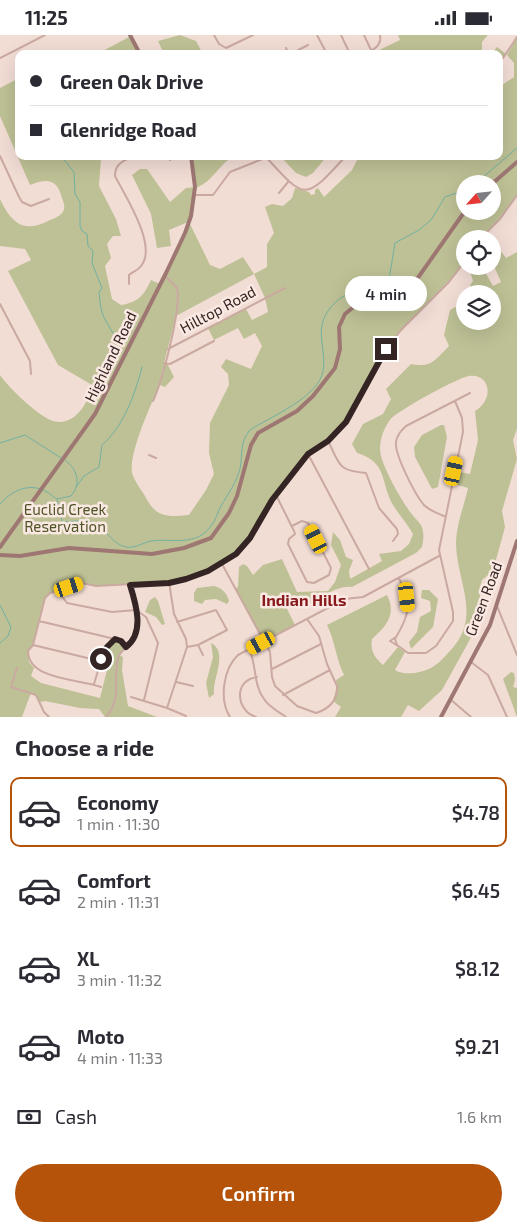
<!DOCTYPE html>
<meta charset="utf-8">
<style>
body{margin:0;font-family:"Exo 2",sans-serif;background:#f2f2f3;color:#2b2b33;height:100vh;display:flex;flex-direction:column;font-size:19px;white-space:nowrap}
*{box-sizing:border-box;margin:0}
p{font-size:16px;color:#7c7c81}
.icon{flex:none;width:28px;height:28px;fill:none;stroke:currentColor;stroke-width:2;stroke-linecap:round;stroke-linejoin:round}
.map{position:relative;height:682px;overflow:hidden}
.details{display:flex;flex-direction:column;background:#fff;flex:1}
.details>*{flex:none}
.hud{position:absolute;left:15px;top:15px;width:488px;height:110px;border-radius:10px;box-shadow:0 5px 20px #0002;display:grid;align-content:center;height:110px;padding:0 15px;background:#fff}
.needle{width:32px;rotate:243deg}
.fabs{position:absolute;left:456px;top:140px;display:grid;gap:10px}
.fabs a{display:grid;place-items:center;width:45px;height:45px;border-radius:50%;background:#fff;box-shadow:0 5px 20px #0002;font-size:25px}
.end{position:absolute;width:22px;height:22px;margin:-11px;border:6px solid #342524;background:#fff;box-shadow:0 0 0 2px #fff}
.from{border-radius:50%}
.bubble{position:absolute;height:35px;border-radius:18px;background:#fff;box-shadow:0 5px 20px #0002;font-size:16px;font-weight:600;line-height:35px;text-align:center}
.car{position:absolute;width:15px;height:30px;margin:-15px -8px;border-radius:6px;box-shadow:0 0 4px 1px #0007;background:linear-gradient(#f5c518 24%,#345 0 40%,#f5c518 0 76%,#345 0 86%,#f5c518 0)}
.hud b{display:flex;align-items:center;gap:18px;height:48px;font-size:19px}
.hud b+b{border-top:1px solid #e1e1e2}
.hud i{width:12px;height:12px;background:#2b2b33}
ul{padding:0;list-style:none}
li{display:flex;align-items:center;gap:15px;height:70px;margin:0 10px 8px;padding:0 5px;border:2px solid transparent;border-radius:10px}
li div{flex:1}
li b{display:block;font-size:19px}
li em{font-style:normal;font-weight:600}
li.current{border-color:#b45309}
li>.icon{width:45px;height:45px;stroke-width:1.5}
h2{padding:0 15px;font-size:22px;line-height:60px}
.pay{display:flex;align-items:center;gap:12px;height:55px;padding:0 15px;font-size:19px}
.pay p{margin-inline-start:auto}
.cta{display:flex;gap:10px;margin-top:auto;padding:10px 15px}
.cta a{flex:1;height:58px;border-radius:30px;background:#b45309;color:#fff;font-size:20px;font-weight:600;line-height:58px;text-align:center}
.status{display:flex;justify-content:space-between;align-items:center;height:35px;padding:0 25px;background:#fff;direction:ltr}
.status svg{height:14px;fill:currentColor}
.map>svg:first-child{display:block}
</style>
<div class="status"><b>11:25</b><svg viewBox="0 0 49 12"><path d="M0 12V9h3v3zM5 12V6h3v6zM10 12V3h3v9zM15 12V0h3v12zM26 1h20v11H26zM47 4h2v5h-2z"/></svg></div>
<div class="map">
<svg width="517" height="682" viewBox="0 0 517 682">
<rect width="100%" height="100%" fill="#f2ddd5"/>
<!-- green -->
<path fill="#bec195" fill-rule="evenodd" d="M180,0L196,6L203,19H164L158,6Z
M398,0H488L482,7V17L492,18L497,12L506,19L499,28V19H371L400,5Z
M131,1L140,19H97Z
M517,2V162L500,184L487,196L492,204H465V226L457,238L404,292L386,314L346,387L328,406L309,418L272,465L255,496L235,519L208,536L169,547L96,551C82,547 56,552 45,563L33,610L28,616L29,627L34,633L31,641L41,648L100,663L109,627L101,624L107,613L115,604L121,606L126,613L119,620L123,622L122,635L128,671L157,682H105L99,674L80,673L45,666L40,667L37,662L31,658L22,682H0V340C8,352 39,382 53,386C75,392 89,367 92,350L58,330L8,236L31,225L25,214L0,211V164C11,187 23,199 48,186C52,184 59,182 62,178C66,173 64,169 62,163C57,144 48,143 30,150L0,81V53L19,43V121H103L101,124L99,151L116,184L121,201H113L107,209L111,223L105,231L112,264L121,270C139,267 144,260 151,245L160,249L188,187L169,195L171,211L157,213L151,179L132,140L140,134H147L170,167L186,153L195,152L191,121H234C218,130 212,148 195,153L189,187L210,230L220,234L243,222L254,239L267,232V209L274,198L265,172L272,169L283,171L292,163L295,153L309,157L311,160L315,159V155L318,153L324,162L352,135L359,121H499V46L502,50L514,42V28L507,20ZM465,149H492V176H465ZM254,239L265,263L268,277L252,285L246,274L208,293L214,305L238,293L244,304L255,298L262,311L251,334L226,324L221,332L228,339L229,350L210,388L209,418L214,439L206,455L189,480C167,482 156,483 145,461C141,455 134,445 132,438C129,417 151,369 160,350L165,352L174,342L167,328H164L176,281Z
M280,121H327L313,138L306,142L296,138Z
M492,204L506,223L517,217V394L513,405L517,424L502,476L505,492L493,536L482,545L479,556L482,572L479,588L442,655L419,676L408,670L401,682H335L341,672L333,666L337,651L336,645L344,640C336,624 335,606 327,590L387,560C397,580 386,591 372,604C370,615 374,622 383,630L398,612L405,617L395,635C404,641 421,638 431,633C439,629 445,621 451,615C482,581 457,548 456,509C456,491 464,471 468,453L451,448L454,436L470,439L478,405L475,376C495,364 490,338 469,341C459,342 395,377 390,385C383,394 378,409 381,421C385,436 401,465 411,478C415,484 423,489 423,497C424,501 423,507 422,512L416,518L352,552C332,550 314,571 294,573L290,570V562L282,564L295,590L263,607L235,554L238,552L239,532L243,529L247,531L253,540L263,530L282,524L297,557L328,556L335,547L341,530L331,510L333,497L340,505L346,522L353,525L349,536L350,544L382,526L379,519L401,516L409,509L413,499C407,488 399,480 393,470C380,447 388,427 357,418L352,409L363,389L383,379L391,364L386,354L411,329C432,333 435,325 449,311L444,300L450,275L465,267V286H492V259H474L470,250L473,246L469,233L470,231H485L484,235L493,251L501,247L493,229Z
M441,390H444L447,402L438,452L432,454L415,422L414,412L422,400Z
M214,551C222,553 227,558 229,566L227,569L216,564L205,565L202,569L194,566V558L197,553Z
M422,555H429L438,564L433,592L411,614L409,607L417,597L420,582L431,576L430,566L421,563Z
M155,562L158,566L165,589L162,590L156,582L145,577L150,565Z
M211,608C229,617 212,644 214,659L209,663L206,648L213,622Z
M511,637L514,638L515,645L513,652L517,653V682L503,644Z"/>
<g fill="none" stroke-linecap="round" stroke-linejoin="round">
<!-- stream -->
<path stroke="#73b0a2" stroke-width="1" d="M123,19L133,17
M61,121L74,137L75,159L80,167V191L82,196L87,199L88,211L93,216L92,228L102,253L99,257C101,279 102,280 113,298L116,299
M475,149L517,113
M0,408L25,400L61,423
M76,452L84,441L99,432L102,410C124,391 135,359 142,332
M57,465L59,474
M0,469C12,455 30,447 47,457C51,459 53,462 57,464L71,461C82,448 77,434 65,425
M61,483L63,487C74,487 82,484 92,487C106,492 114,515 133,512C139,511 145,507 151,506C173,503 196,512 211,491C216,485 217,478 221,471C228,459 236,448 240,434C243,419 239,408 250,395C270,382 319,362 323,336C327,315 314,296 328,276C350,245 373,264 388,251L395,208L419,195L431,185L445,162L465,155
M0,570L11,592L8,601L0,608"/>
<!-- street -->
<path stroke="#caa9a1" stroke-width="2" d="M214,0L219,9L226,13L253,0
M317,0L327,19
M341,0L350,19
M364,0L371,15
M286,13L289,19
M291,19L308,10
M365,19C373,15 382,11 380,0
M0,23L45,0
M499,29L517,2
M0,121L19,162L22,167L31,171L49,164
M266,122C305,165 305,166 344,123
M170,125L172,121
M279,158L288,147
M194,160H213L230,137L265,123
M480,204L500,184L517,160
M129,249V240C133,237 138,235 141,231C158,211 125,161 115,141C115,129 122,127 132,121
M0,269L30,326L31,339
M168,314L285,253
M164,328L170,329L214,306
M153,366C162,347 182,272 177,253L164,240
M328,406C340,429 337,436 366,438L379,473L397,494L398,499L393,506
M308,419L369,534
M149,420L156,423
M276,460L294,496L295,499L289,504L288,509L307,547L314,548L329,540L331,533L308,488L302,486L292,491
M444,481C437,478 430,476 424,470C416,461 394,419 396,407C397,400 401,396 406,391L470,358
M222,529L270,617L272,642L275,651L297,671L316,678C329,674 338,665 337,651L327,629L319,601L307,584
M399,543C412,570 410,579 395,604L397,610L408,618H426L436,611L453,586V577L439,515L463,397L462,383L455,366
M58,556L67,568L112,577L136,575L146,582L158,608L144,665
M497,571L517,620
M39,586L119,605L126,613
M177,587L216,575L227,595L198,610L187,612
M396,602L390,606L398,611
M33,610L100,626
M198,610L203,620
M249,614C257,630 253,650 264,664C269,672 279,677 286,682
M471,627L488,640L507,682
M17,633L11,652L36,660L44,677L49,682
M272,634L321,609
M176,647L193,651
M94,649L103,619L115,605
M101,652C79,644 28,645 28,616L33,610L45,563L50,558L82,548L96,551L169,547L208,536L235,519L250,503L272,465L308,419L328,406L346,387L386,314L401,295L449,247L465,226
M283,660L330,635
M131,662L167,673L186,681
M450,664L471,682
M167,673L187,612L186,604L174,579L169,547
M106,682C123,663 112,644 118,623C120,615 128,613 132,606C143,591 135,566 130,550
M230,682C219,665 223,634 238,620L345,564L363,562L439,521
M256,682C236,676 233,645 257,642"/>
<!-- secondary -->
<path stroke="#9e7773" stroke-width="4" d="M130,0L140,19
M492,149L517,127
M0,512L95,379L167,236L185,198L191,181L195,152L191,121
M0,520L20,521L69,513L152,519L184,513L211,503L229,478L237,461L251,410L258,398L297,376L313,361L335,333L340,314L339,292L345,279L357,269L366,266L393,264L410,254L465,176
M441,682L490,590L517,506"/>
</g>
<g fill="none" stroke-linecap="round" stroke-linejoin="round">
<!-- route -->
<path stroke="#342524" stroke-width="6" d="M101,624L106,613L115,604L121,606L126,612C145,598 136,569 130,550L169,548L186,544L208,536L236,519L250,503L272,465L308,419L328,406L346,387L386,314"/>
</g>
<g text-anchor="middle" stroke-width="5" stroke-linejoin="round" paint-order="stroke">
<!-- street labels -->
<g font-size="15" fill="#342524" stroke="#fae8e2">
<text transform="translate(218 275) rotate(-28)" y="5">Hilltop Road</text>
<text transform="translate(111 322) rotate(-64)" y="5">Highland Road</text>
<text transform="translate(484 564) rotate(-69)" y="5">Green Road</text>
</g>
<!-- park labels -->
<g font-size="15" fill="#4f5427" stroke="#fae8e2">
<text x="65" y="480">Euclid Creek<tspan x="65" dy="17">Reservation</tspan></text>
</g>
<!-- neighbourhood labels -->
<g font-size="16" font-weight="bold" fill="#87191d" stroke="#fae8e2">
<text x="304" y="571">Indian Hills</text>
</g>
</g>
</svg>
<div class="fabs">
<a><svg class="needle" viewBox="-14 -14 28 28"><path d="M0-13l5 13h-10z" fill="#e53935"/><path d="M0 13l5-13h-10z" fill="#7c7c81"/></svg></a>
<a><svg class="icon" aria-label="locate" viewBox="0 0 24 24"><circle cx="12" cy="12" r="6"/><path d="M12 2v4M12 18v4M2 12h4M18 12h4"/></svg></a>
<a><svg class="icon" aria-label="layers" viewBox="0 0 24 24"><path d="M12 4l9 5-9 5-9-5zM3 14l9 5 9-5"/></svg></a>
</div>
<i class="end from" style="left:101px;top:624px"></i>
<i class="end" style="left:386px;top:314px"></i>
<div class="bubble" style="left:345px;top:241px;width:82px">4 min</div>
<i class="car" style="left:454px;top:436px;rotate:12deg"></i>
<i class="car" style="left:316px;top:504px;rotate:333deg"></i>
<i class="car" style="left:69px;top:552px;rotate:72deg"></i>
<i class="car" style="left:407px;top:562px;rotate:174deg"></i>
<i class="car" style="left:261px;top:608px;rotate:242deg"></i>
<div class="hud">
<b><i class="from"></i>Green Oak Drive</b>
<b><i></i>Glenridge Road</b>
</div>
</div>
<section class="details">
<h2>Choose a ride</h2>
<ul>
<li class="current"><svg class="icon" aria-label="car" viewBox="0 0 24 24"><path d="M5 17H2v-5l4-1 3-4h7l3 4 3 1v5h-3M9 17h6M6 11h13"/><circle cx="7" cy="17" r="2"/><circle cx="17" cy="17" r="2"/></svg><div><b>Economy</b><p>1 min · 11:30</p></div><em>$4.78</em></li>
<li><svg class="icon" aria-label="car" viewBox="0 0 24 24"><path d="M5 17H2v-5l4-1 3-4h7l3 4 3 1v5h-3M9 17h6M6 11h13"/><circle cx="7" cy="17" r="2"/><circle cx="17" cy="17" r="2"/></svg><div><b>Comfort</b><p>2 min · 11:31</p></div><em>$6.45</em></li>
<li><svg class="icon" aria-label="car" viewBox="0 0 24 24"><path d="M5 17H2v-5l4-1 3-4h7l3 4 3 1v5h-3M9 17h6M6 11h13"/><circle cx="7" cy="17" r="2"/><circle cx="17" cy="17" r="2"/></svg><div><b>XL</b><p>3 min · 11:32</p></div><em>$8.12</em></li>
<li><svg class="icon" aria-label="car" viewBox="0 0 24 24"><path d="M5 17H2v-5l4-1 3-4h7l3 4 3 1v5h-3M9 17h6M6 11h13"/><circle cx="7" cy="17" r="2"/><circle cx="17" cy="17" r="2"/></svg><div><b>Moto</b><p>4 min · 11:33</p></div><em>$9.21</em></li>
</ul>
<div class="pay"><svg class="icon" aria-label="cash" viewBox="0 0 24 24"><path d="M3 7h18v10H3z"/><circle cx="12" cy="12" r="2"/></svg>Cash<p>1.6 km</p></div>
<div class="cta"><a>Confirm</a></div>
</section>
